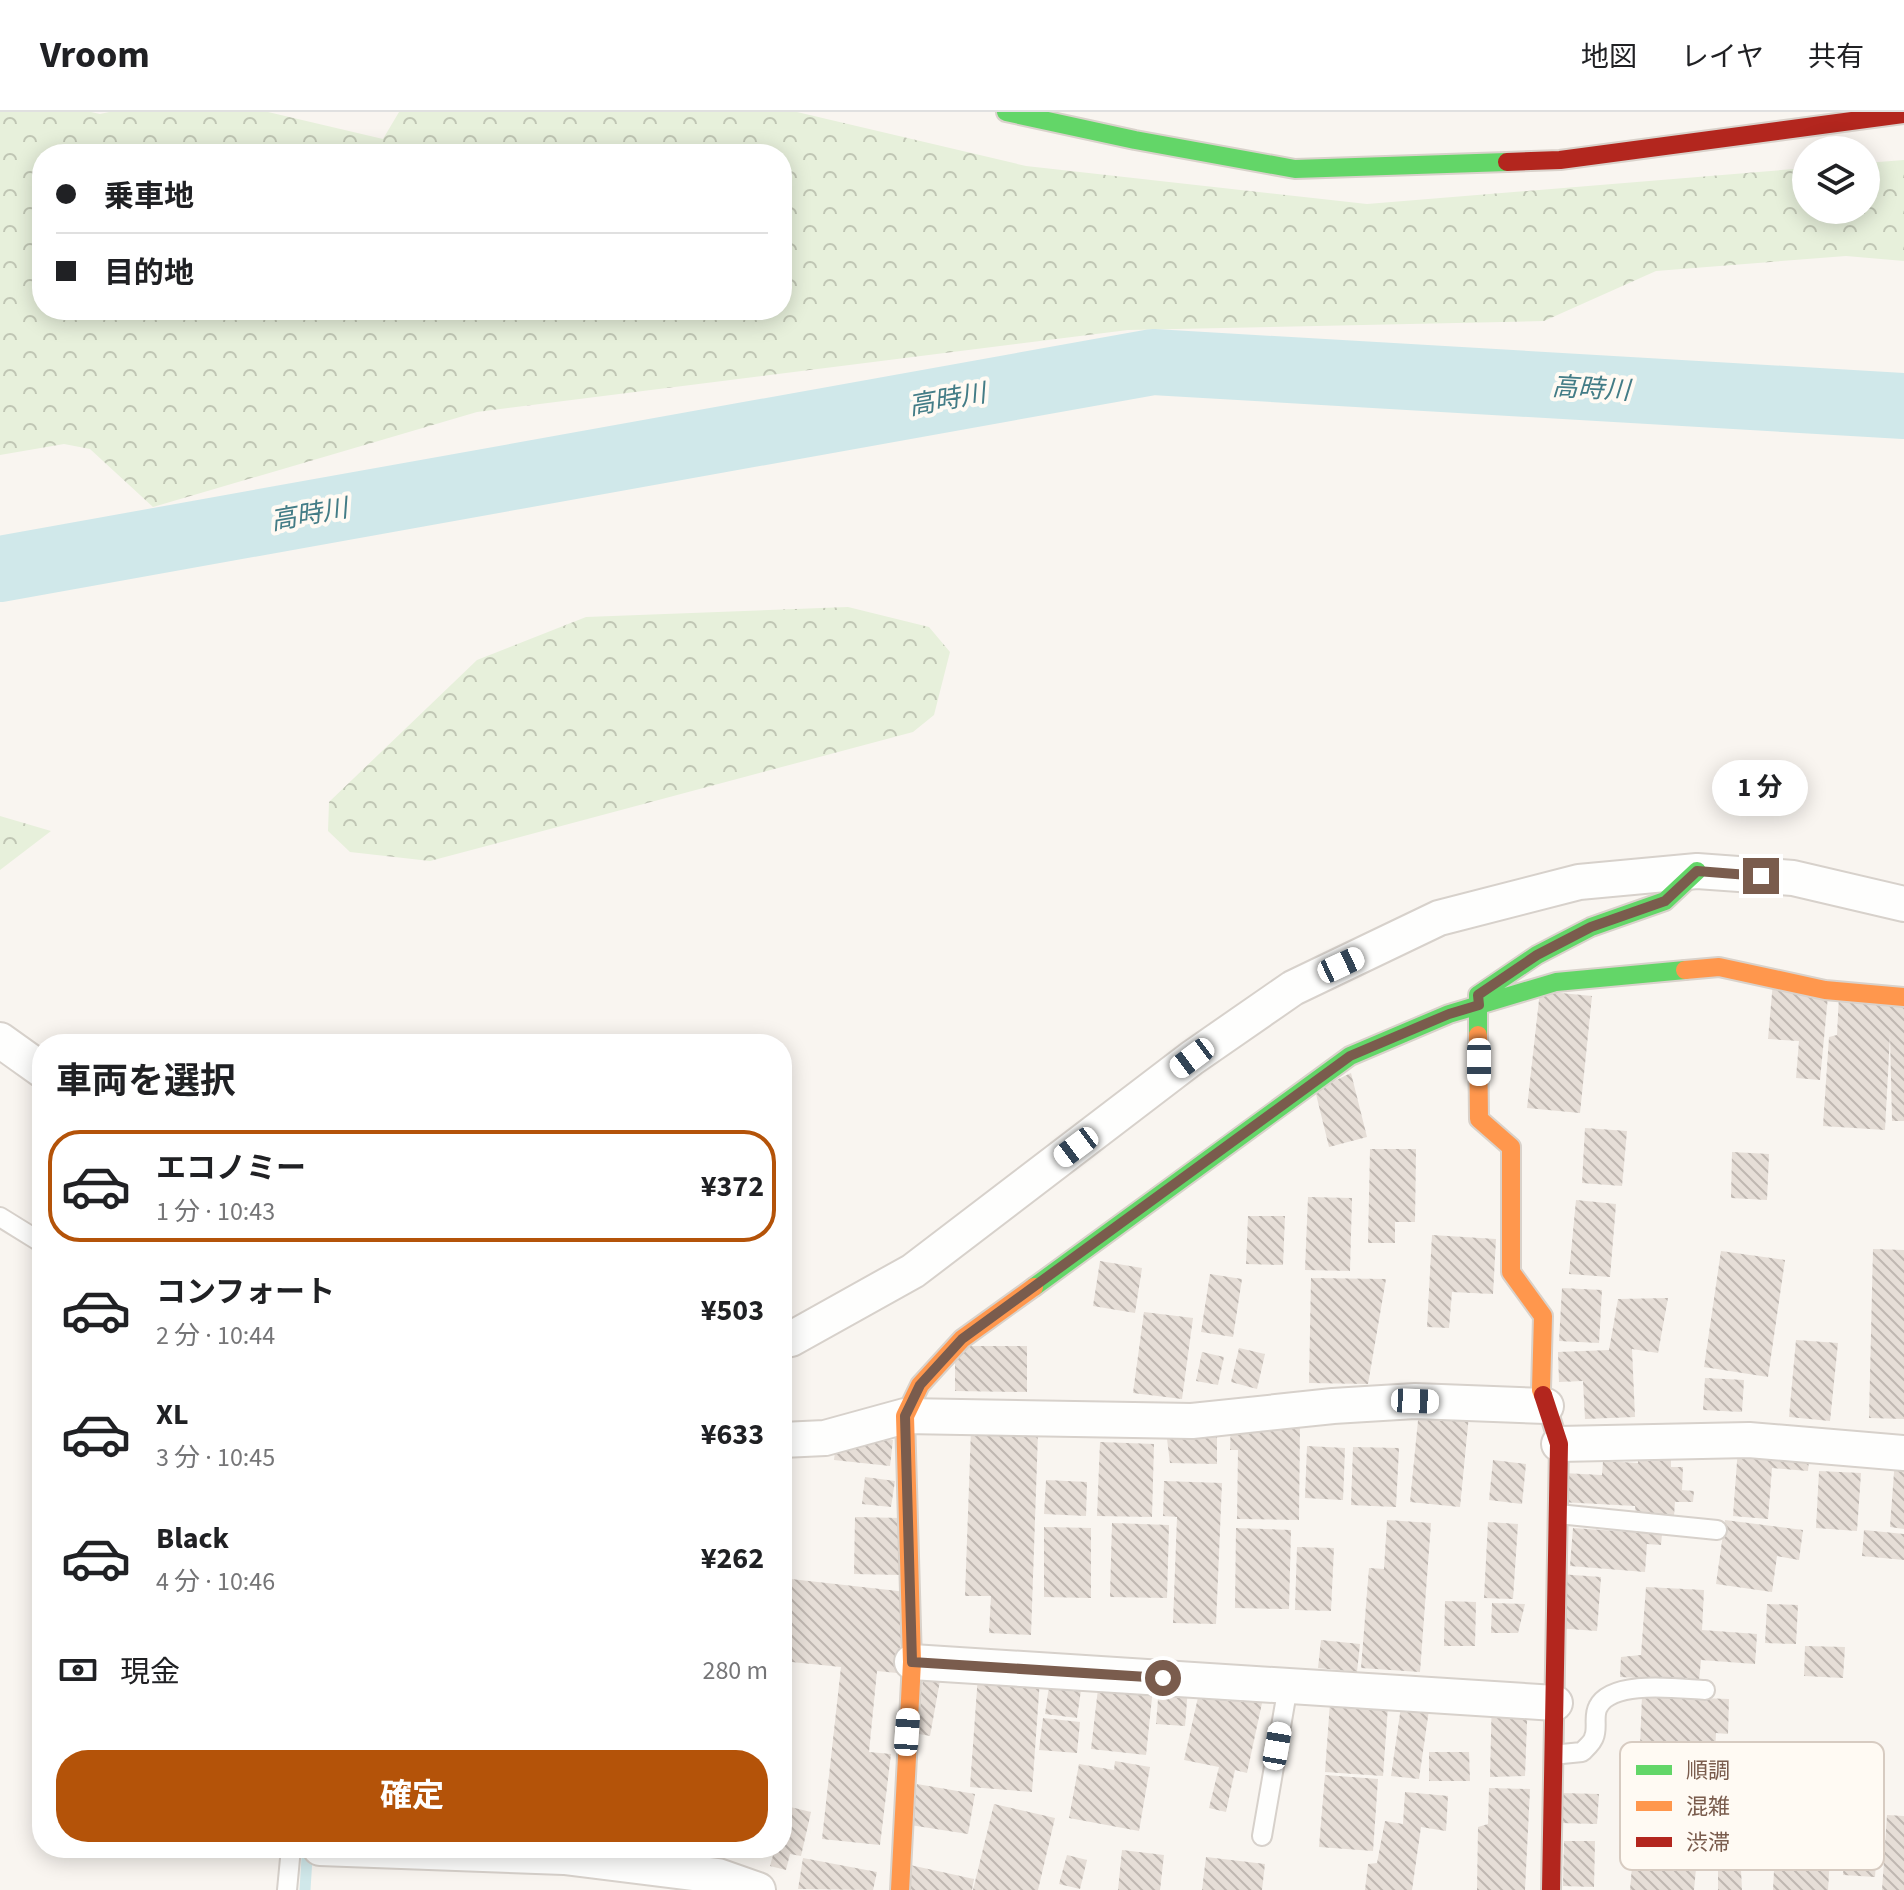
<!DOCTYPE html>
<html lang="ja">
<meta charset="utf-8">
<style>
body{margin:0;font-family:"Source Sans 3","Noto Sans JP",sans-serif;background:#f6f6f6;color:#202124;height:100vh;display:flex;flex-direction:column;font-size:30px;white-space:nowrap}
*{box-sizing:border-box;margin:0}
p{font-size:26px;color:#757577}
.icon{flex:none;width:44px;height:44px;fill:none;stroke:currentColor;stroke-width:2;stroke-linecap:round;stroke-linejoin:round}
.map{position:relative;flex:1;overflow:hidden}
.side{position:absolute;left:32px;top:922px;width:760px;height:824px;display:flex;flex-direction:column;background:#fff;border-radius:32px;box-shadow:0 4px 20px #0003}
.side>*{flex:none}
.banner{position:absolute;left:32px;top:32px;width:760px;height:176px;border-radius:32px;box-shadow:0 4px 20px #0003;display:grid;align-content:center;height:176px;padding:0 24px;background:#fff}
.fabs{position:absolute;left:1792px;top:24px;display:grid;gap:16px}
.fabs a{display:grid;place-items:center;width:88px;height:88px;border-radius:50%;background:#fff;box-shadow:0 4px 20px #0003;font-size:40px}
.end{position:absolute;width:36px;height:36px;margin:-18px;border:10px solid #7a5c4d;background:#fff;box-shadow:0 0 0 4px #fff}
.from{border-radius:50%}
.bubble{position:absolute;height:56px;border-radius:28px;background:#fff;box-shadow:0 4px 20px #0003;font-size:26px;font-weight:700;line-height:56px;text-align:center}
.car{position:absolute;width:24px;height:48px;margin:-24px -12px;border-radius:10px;box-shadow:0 0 6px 2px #0007;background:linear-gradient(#fff 24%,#345 0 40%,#fff 0 76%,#345 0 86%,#fff 0)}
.banner b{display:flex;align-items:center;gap:28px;height:76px;font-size:30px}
.banner b+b{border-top:2px solid #e0e0e0}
.banner i{width:20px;height:20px;background:#202124}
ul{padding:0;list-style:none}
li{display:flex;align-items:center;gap:24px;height:112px;margin:0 16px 12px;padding:0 8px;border:4px solid transparent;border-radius:32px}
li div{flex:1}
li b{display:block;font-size:30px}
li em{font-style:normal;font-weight:700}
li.current{border-color:#b45309}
li>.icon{width:72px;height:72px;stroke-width:1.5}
h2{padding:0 24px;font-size:36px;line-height:96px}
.pay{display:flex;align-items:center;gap:20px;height:88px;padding:0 24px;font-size:30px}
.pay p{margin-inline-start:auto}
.action{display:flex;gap:16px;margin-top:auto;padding:16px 24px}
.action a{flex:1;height:92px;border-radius:32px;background:#b45309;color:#fff;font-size:32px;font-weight:700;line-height:92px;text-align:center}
header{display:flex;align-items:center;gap:48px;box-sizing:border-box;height:112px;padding:0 40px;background:#fff;border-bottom:2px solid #e0e0e0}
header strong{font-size:38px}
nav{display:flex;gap:44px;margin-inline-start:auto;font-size:28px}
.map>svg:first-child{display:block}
</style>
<header>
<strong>Vroom</strong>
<nav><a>地図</a><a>レイヤ</a><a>共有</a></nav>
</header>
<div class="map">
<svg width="1904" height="1778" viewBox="0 0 1904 1778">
<defs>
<pattern id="forest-crowns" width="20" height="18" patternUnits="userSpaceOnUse" patternTransform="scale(2)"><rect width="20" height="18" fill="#e7f0db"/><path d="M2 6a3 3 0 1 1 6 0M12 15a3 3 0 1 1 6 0" fill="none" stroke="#c0c6b4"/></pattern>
<pattern id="building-back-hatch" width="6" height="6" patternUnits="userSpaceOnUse" patternTransform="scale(2)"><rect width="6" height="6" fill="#e6ded7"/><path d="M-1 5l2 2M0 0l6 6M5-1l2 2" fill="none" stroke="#bfb7b1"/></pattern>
</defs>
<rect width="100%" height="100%" fill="#f9f5f0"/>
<!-- forest -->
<path fill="url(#forest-crowns)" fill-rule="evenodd" d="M0,0H91L100,2L109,0H268L383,27L399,0H797L1026,54L1367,92L1806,56V98H1866V51L1904,48V149L1846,144L1656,159L1544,209L1128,218L477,300L153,395L90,337L64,332L0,343ZM42,42H782V198H42Z
M848,495L929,515L950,540L934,603L913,620L430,749L350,740L328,719L329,690L477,548L586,505Z
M0,704L51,719L0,758Z"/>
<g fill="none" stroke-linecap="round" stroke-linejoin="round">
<!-- stream -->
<path stroke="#d0e8ea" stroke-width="11" d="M305,1778L307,1746L322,1747"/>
<!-- river -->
<path stroke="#d0e8ea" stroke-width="66" d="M0,457L1153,250L1904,294"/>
</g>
<!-- building -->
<path fill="url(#building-back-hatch)" d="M1773,870L1829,874L1820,968L1796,966L1799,929L1768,927Z
M1540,879L1592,884L1580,1001L1527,996Z
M1839,882L1904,889V1009H1892L1890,923L1885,1018L1823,1014L1829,925L1837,923Z
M1351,961L1367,1025L1329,1035L1315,978Z
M1585,1016L1627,1019L1622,1074L1582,1071Z
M1370,1037H1416L1415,1110H1395V1131H1368Z
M1732,1040L1769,1042L1767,1088L1731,1086Z
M1308,1085L1352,1086L1350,1159L1305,1158Z
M1576,1088L1616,1092L1610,1165L1569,1162Z
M1248,1104H1285L1283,1153L1246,1152Z
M1432,1123L1496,1127L1493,1182L1452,1180L1449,1216L1427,1215Z
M1873,1137L1904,1138V1307L1869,1306Z
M1721,1139L1785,1148L1768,1265L1704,1255Z
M1100,1149L1142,1156L1135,1201L1093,1194Z
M1210,1162L1242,1167L1233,1225L1201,1220Z
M1311,1166L1386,1167L1368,1272L1309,1271Z
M1562,1176L1602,1178L1599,1231L1559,1229Z
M1668,1186L1658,1241L1632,1237L1635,1305L1585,1307L1583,1269L1559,1270L1558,1240L1609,1238L1618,1187Z
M1144,1200L1193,1206L1182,1287L1133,1281Z
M1796,1228L1838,1231L1830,1309L1789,1305Z
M955,1234H1027V1280L955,1279Z
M1239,1236L1265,1242L1257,1277L1231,1270Z
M1202,1240L1224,1245L1218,1273L1196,1269Z
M1705,1266L1744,1268L1742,1300L1703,1298Z
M1420,1288L1470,1293L1460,1395L1410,1390Z
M972,1290L1039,1292L1031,1523L989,1521L991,1484H965Z
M1231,1308L1300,1309L1299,1408L1237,1407L1238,1338H1230Z
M1166,1319L1217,1321V1352L1170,1351Z
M837,1322L893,1328L890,1354L834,1348Z
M1811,1327L1808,1359L1772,1356L1768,1407L1733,1404L1738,1336Z
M1100,1330L1154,1332L1152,1405L1097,1404Z
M1896,1333L1904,1334V1417L1890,1415Z
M1307,1334L1345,1336L1343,1388L1305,1386Z
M1353,1335L1399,1336L1396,1395L1351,1393Z
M1638,1340L1671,1342V1355H1683L1682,1378L1694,1379L1693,1390H1675L1674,1404L1636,1403L1635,1394L1561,1390L1563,1361L1602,1363L1603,1349L1638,1351Z
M1493,1348L1526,1352L1522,1392L1489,1388Z
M1819,1359L1861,1361L1857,1419L1816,1416Z
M865,1365L895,1369L891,1395L862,1392Z
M1046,1368L1087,1370L1086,1404L1044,1402Z
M1164,1369L1222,1371L1216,1512L1173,1511L1177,1405L1163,1404Z
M855,1405L901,1406L900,1463L854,1462Z
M1387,1408L1431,1411L1420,1560L1361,1556L1369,1456L1384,1457Z
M1725,1408L1803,1418L1799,1448L1777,1444L1772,1480L1716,1472Z
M1488,1410L1518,1412L1513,1487L1484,1486Z
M1112,1411L1169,1413L1167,1486L1110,1485Z
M1044,1415L1091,1416V1486L1044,1485Z
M1236,1416L1291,1418L1289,1497L1235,1496Z
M1573,1416L1662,1422L1661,1433L1647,1432L1645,1460L1570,1454Z
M1864,1418L1904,1422V1448L1862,1444Z
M1297,1435L1334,1436L1331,1499L1295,1498Z
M1559,1462L1601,1465L1597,1519L1555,1516Z
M782,1466L907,1480L897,1561L877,1559L869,1640L891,1642L880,1733L822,1727L841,1555L782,1549Z
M1646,1475L1704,1478L1702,1518L1757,1522L1755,1552L1701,1548L1699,1569L1620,1565L1621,1545L1641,1543Z
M1445,1489L1476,1490L1475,1534H1444Z
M1492,1491L1525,1492L1518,1521H1491Z
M1767,1492L1798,1493L1796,1532L1765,1531Z
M1321,1528L1360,1532L1357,1560L1318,1556Z
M1805,1534L1845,1535L1843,1566L1804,1564Z
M979,1549L1041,1553L1032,1680L970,1675Z
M926,1550L943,1552L930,1624L914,1621Z
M1101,1551L1155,1557L1146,1643L1091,1637Z
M1203,1563L1265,1577L1247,1661L1235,1658L1226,1700L1209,1696L1219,1655L1184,1648Z
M1049,1574L1081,1578L1077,1606L1045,1602Z
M1159,1574L1188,1576L1185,1614L1156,1612Z
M1331,1576L1389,1580L1383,1664L1325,1660Z
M1403,1581L1431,1584L1419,1667L1391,1664Z
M1492,1581L1528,1585L1525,1664L1490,1665Z
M1642,1584L1729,1587L1728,1622L1716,1621L1713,1687L1638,1685Z
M1043,1606L1080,1610L1077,1641L1039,1638Z
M1429,1640H1469L1470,1669H1429Z
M1780,1643L1836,1645L1828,1778H1773Z
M1115,1649L1150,1655L1139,1719L1069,1706L1079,1652L1114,1658Z
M1325,1663L1378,1667L1373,1739L1319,1735Z
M917,1672L975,1682L968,1722L910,1713Z
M1489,1676L1530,1677L1525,1778H1477L1478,1715L1488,1712Z
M1405,1680L1448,1684L1446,1719L1421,1715L1412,1778H1365L1368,1752L1377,1751L1385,1709L1403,1712Z
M1560,1681L1599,1682L1597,1712L1560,1711Z
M994,1692L1055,1706L1038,1778H973Z
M782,1693L811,1700L801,1744L790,1742L786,1758L770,1754L775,1736H782Z
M1887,1703L1904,1704V1778H1882Z
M1636,1709L1700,1714L1694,1778H1630Z
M1846,1716L1878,1718L1875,1765L1843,1763Z
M1564,1729H1595L1594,1775L1563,1774Z
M1122,1738L1164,1743L1160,1778H1118Z
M1067,1743L1087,1748L1080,1777L1059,1772Z
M1206,1745L1265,1752L1262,1778H1202Z
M803,1746L877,1760L873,1778L798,1777Z
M910,1753L974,1767L972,1778H905Z
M1718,1758H1741L1742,1778H1718Z"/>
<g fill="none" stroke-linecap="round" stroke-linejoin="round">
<!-- lane casing -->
<g stroke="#d7d1cb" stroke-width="22">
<path id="lane" d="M0,1105L42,1131
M1558,1402L1717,1418
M1554,1640L1562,1642L1582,1640C1586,1636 1593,1630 1594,1625C1598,1616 1593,1604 1598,1595C1612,1567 1680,1577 1705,1578
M1262,1724L1288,1574
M287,1778L291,1736"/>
</g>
<!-- street casing -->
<g stroke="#d7d1cb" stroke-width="38">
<path id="street" d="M0,928L42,958
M782,1229L791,1227L913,1159L1192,946L1293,876L1439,806L1579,770L1697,759L1793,766L1904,792
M782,1328L825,1326L905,1304L1192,1309L1333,1294L1415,1289L1546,1294
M1559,1332L1749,1328L1904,1341
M912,1550L1555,1591
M320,1736L564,1745L718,1764L758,1778"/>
</g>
<!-- fast casing -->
<g stroke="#d9d2cb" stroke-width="22">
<path id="fast" d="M1006,0L1135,28L1295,57L1507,50
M1478,923V883L1537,843L1591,815L1665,789L1697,759
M1034,1175L1350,944L1449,902L1556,870L1685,858"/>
</g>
<!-- slow casing -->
<g stroke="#d9d2cb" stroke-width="22">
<path id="slow" d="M1685,858L1719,855L1825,878L1904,885
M1478,923L1479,1007L1511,1035V1160L1543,1204L1541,1278L1543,1283
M900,1778L912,1550L905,1304L920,1273L962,1227L1034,1175"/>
</g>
<!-- jam casing -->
<g stroke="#d9d2cb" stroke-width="22">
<path id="jam" d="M1507,50L1560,48L1904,2
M1543,1283L1559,1332L1551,1778"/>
</g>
<!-- lane -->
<use href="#lane" stroke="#fefefd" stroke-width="18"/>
<!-- street -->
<use href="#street" stroke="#fefefd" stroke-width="34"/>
<!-- fast -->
<use href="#fast" stroke="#63d668" stroke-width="18"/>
<!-- slow -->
<use href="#slow" stroke="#ff974d" stroke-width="18"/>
<!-- jam -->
<use href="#jam" stroke="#b3261e" stroke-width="18"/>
</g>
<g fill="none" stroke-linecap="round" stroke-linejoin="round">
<!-- route -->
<path stroke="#7a5c4d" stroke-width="10" d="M1163,1566L912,1550L905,1304L920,1273L962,1227L1350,944L1449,902L1479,893L1478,883L1537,843L1591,815L1665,789L1697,759L1761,764"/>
</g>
<g text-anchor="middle" stroke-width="8" stroke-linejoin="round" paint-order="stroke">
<!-- water labels -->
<g font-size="26" font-style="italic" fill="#437c86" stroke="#fffaf3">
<text transform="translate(1591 276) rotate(3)" y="9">高時川</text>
<text transform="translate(947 287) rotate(-10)" y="9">高時川</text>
<text transform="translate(309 402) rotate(-10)" y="9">高時川</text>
</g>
</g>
<!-- legend -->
<rect x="1620" y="1630" width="264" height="128" rx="12" fill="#fffaf3" stroke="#d7cbc1" stroke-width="2"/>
<rect x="1636" y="1653" width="36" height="10" fill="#63d668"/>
<rect x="1636" y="1689" width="36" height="10" fill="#ff974d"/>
<rect x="1636" y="1725" width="36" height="10" fill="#b3261e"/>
<g font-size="22" fill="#7a5c4d">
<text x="1686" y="1666">順調</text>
<text x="1686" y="1702">混雑</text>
<text x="1686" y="1738">渋滞</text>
</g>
</svg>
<div class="fabs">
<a><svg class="icon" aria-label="layers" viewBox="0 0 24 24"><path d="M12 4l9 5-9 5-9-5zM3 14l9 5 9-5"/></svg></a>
</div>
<i class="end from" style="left:1163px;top:1566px"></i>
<i class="end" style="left:1761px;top:764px"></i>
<div class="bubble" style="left:1712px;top:648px;width:96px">1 分</div>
<i class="car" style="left:1341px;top:853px;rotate:65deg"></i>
<i class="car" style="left:1192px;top:946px;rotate:233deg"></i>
<i class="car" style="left:1479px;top:950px;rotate:180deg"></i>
<i class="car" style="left:1076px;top:1035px;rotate:233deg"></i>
<i class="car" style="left:1415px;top:1289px;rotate:92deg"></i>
<i class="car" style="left:907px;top:1620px;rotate:4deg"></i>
<i class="car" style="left:1277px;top:1634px;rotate:10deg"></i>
<div class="banner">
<b><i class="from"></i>乗車地</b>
<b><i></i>目的地</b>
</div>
<section class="side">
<h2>車両を選択</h2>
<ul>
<li class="current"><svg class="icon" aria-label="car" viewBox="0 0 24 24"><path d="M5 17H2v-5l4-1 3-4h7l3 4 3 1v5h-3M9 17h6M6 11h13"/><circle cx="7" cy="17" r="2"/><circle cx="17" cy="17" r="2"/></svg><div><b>エコノミー</b><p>1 分 · 10:43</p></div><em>¥372</em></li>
<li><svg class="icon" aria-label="car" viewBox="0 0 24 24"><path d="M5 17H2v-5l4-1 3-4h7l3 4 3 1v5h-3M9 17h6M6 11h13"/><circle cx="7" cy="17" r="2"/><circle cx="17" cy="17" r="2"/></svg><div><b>コンフォート</b><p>2 分 · 10:44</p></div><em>¥503</em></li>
<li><svg class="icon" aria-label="car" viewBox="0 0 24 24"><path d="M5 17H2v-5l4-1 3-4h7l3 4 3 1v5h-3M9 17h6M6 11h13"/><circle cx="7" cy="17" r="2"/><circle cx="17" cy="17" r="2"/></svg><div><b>XL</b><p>3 分 · 10:45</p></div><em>¥633</em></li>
<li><svg class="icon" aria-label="car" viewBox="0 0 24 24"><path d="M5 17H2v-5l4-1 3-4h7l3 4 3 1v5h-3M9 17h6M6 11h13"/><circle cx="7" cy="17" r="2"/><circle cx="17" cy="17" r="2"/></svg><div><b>Black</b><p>4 分 · 10:46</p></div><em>¥262</em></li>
</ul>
<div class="pay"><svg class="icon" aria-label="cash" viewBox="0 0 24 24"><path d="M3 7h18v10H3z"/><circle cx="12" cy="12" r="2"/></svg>現金<p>280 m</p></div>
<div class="action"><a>確定</a></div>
</section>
</div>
